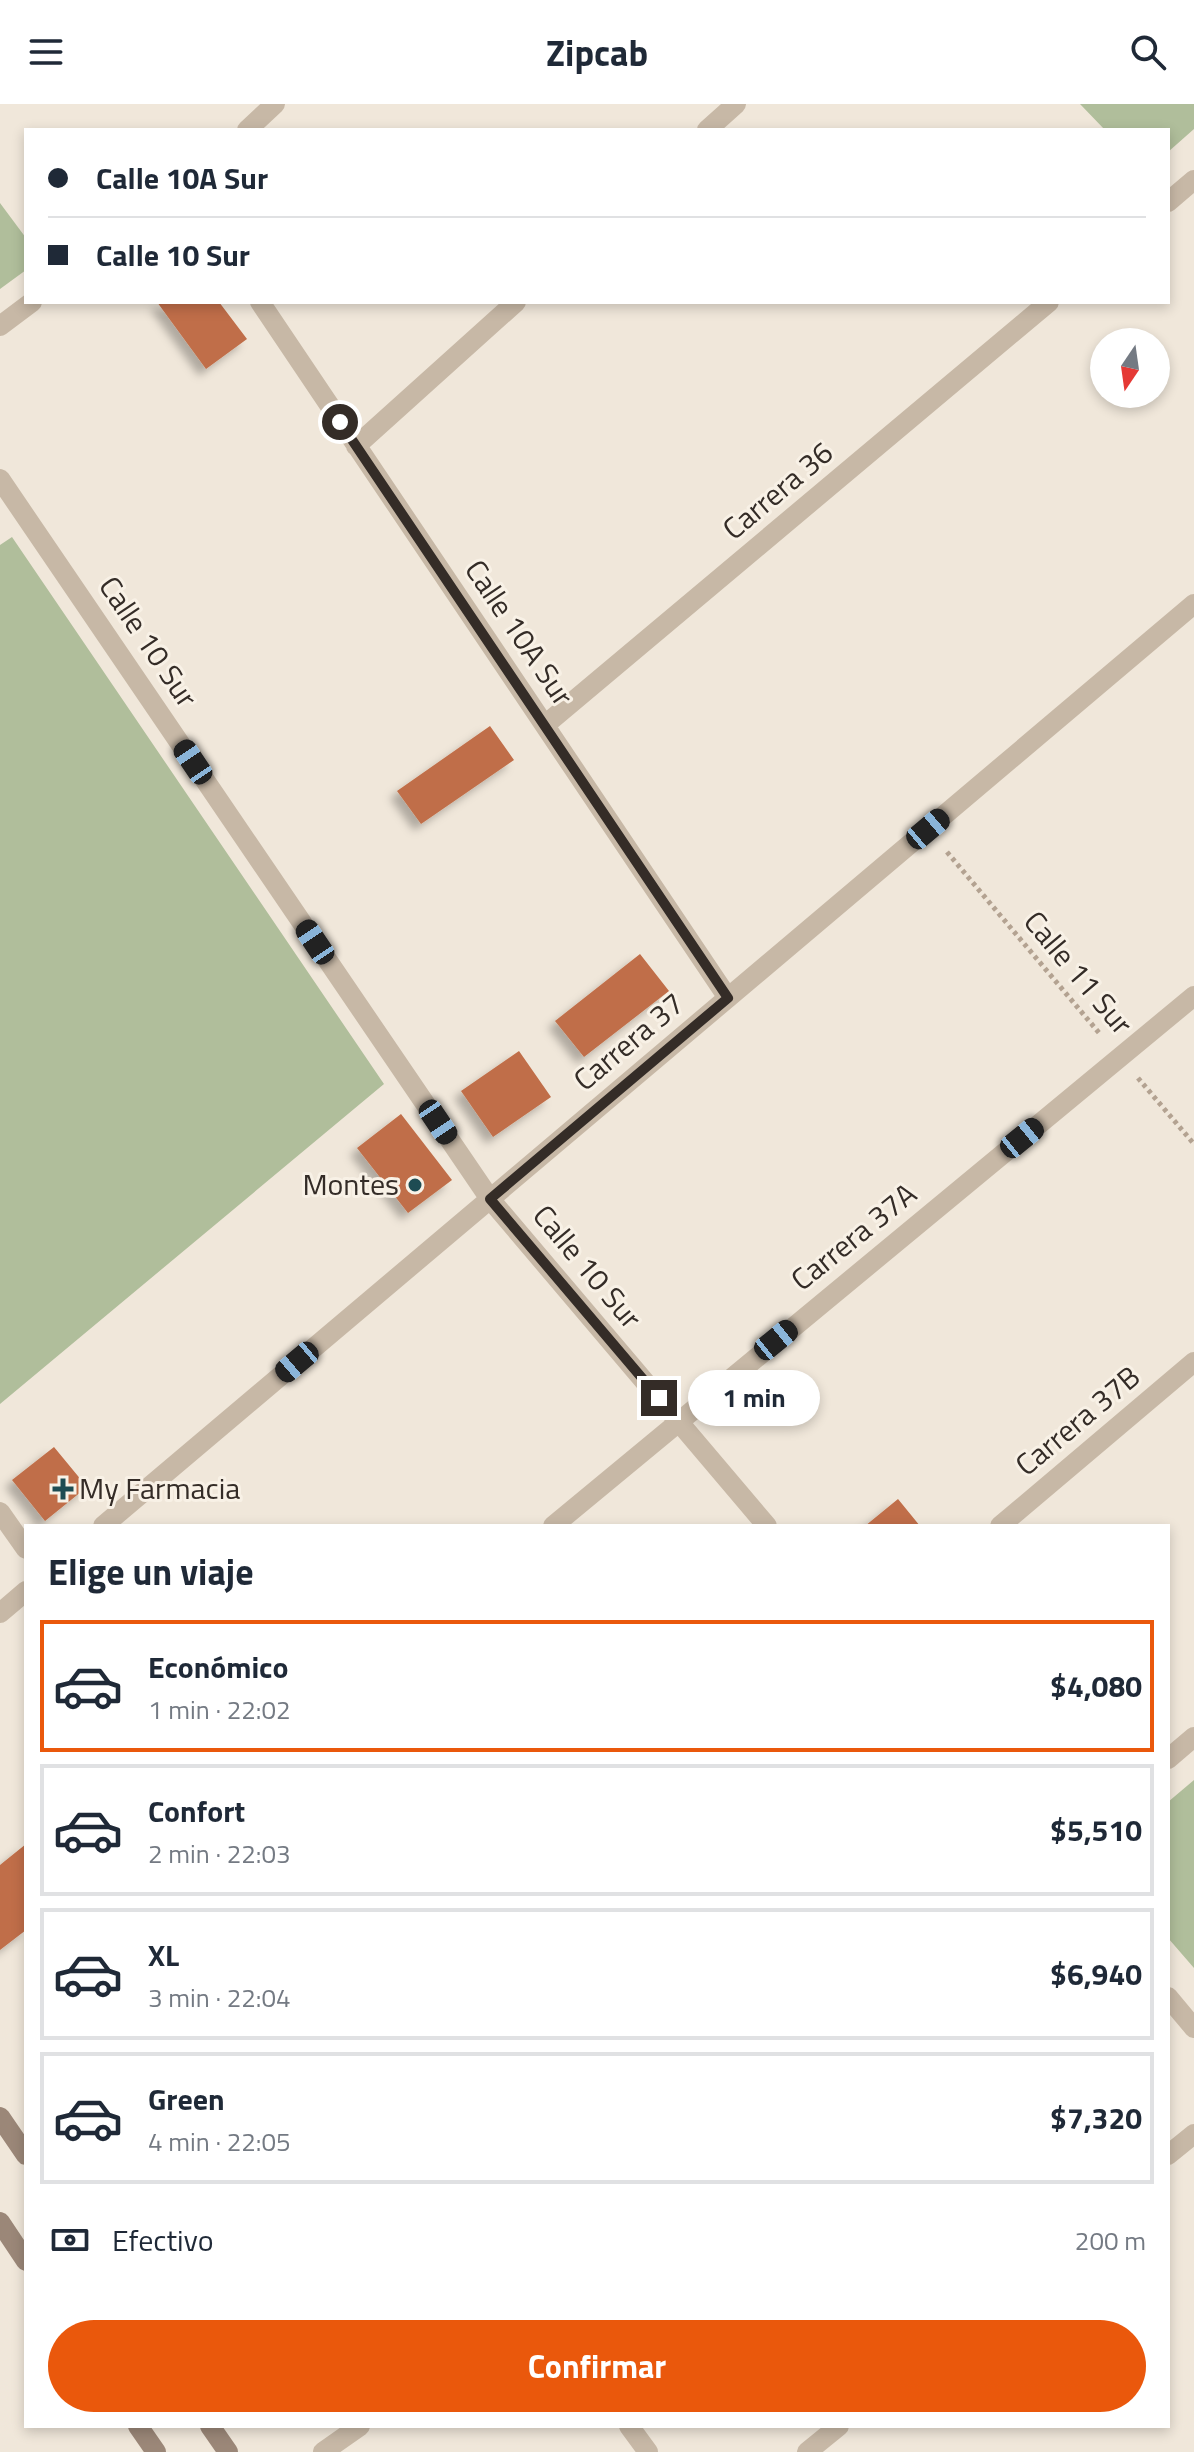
<!DOCTYPE html>
<html lang="es">
<meta charset="utf-8">
<style>
body{margin:0;font-family:"Titillium Web",sans-serif;background:#f2f2f3;color:#1f2937;height:100vh;display:flex;flex-direction:column;font-size:30px;white-space:nowrap}
*{box-sizing:border-box;margin:0}
p{font-size:26px;color:#747a83}
.icon{flex:none;width:44px;height:44px;fill:none;stroke:currentColor;stroke-width:2;stroke-linecap:round;stroke-linejoin:round}
.map{position:relative;flex:1;overflow:hidden}
.side{position:absolute;left:24px;top:1420px;width:1146px;height:904px;display:flex;flex-direction:column;background:#fff;border-radius:0px;box-shadow:0 4px 12px #0003}
.side>*{flex:none}
.banner{position:absolute;left:24px;top:24px;width:1146px;height:176px;border-radius:0px;box-shadow:0 4px 12px #0003;display:grid;align-content:center;height:176px;padding:0 24px;background:#fff}
.needle{width:52px;rotate:193deg}
.tools{position:absolute;left:1090px;top:224px;display:grid;gap:16px}
.tools a{display:grid;place-items:center;width:80px;height:80px;border-radius:50%;background:#fff;box-shadow:0 4px 12px #0003;font-size:40px}
.end{position:absolute;width:36px;height:36px;margin:-18px;border:10px solid #342c27;background:#fff;box-shadow:0 0 0 4px #fff}
.from{border-radius:50%}
.bubble{position:absolute;height:56px;border-radius:28px;background:#fff;box-shadow:0 4px 12px #0003;font-size:26px;font-weight:700;line-height:56px;text-align:center}
.car{position:absolute;width:24px;height:48px;margin:-24px -12px;border-radius:10px;box-shadow:0 0 6px 2px #0007;background:linear-gradient(#222 24%,#8ab4d8 0 40%,#222 0 76%,#8ab4d8 0 86%,#222 0)}
.banner b{display:flex;align-items:center;gap:28px;height:76px;font-size:30px}
.banner b+b{border-top:2px solid #e0e1e3}
.banner i{width:20px;height:20px;background:#1f2937}
ul{padding:0;list-style:none}
li{display:flex;align-items:center;gap:24px;height:132px;margin:0 16px 12px;padding:0 8px;border:4px solid #e0e1e3;border-radius:0px}
li div{flex:1}
li b{display:block;font-size:30px}
li em{font-style:normal;font-weight:700}
li.on{border-color:#ea580c}
li>.icon{width:72px;height:72px;stroke-width:1.5}
h2{padding:0 24px;font-size:36px;line-height:96px}
.pay{display:flex;align-items:center;gap:20px;height:88px;padding:0 24px;font-size:30px}
.pay p{margin-inline-start:auto}
.button{display:flex;gap:16px;margin-top:auto;padding:16px 24px}
.button a{flex:1;height:92px;border-radius:48px;background:#ea580c;color:#fff;font-size:32px;font-weight:700;line-height:92px;text-align:center}
header{display:flex;justify-content:space-between;align-items:center;height:104px;padding:0 24px;background:#fff;font-size:36px;font-weight:700}
.map>svg:first-child{display:block}
</style>
<header><svg class="icon" aria-label="menu" viewBox="0 0 24 24"><path d="M4 6h16M4 12h16M4 18h16"/></svg>Zipcab<svg class="icon" aria-label="search" viewBox="0 0 24 24"><circle cx="10" cy="10" r="6"/><path d="M15 15l6 6"/></svg></header>
<div class="map">
<svg width="1194" height="2348" viewBox="0 0 1194 2348">
<defs>
<filter id="shadow"><feDropShadow dx="-7" dy="7" stdDeviation="4" flood-color="#0004"/></filter>
</defs>
<rect width="100%" height="100%" fill="#f0e7da"/>
<!-- green -->
<path fill="#b0be9b" d="M1080,0H1194V25L1168,48V26H1105Z
M0,99L26,134V166L0,185Z
M12,433L384,980L0,1300V441Z
M1194,1676V1864L1168,1834V1698Z"/>
<!-- building -->
<path fill="#c06e48" filter="url(#shadow)" d="M157,198H219L247,235L206,265Z
M490,622L514,656L421,720L397,687Z
M640,850L669,887L584,953L555,917Z
M519,947L551,993L493,1033L461,987Z
M401,1010L452,1076L408,1109L357,1044Z
M54,1343L87,1383L45,1417L12,1376Z
M898,1395L920,1422H865Z
M26,1740V1826L0,1846V1761Z"/>
<g fill="none" stroke-linecap="round" stroke-linejoin="round">
<!-- path -->
<path stroke="#b3a291" stroke-width="5" stroke-dasharray="4 4" stroke-linecap="butt" d="M947,748L1100,930
M1138,974L1194,1040"/>
<!-- minor -->
<path stroke="#c7b8a6" stroke-width="20" d="M247,26L275,0
M707,26L736,0
M1168,98L1194,76
M260,198L728,894
M0,222L32,198
M356,342L516,198
M0,375L490,1095L767,1422
M545,621L1049,198
M0,1408L26,1445
M103,1422L1194,500
M553,1422L1194,892
M1000,1422L1194,1258
M0,1509L26,1487
M1168,1655L1194,1633
M1168,1893L1194,1924
M1168,2051L1194,2030
M629,2322L648,2348
M323,2348L360,2322
M807,2348L839,2322"/>
<!-- secondary -->
<path stroke="#9b8778" stroke-width="20" d="M0,2013L26,2051
M0,2118L26,2157
M138,2322L156,2348
M210,2322L228,2348"/>
</g>
<g fill="none" stroke-linecap="round" stroke-linejoin="round">
<!-- route -->
<path stroke="#342c27" stroke-width="10" d="M340,318L728,894L490,1095L659,1294"/>
</g>
<!-- markers -->
<g fill="#1e4c53" stroke="#f8f1e6" stroke-width="3">
<circle cx="415" cy="1081" r="8"/>
<path d="M59 1373h8v8h8v8h-8v8h-8v-8h-8v-8h8z"/>
</g>
<g text-anchor="middle" stroke-width="6" stroke-linejoin="round" paint-order="stroke">
<!-- street labels -->
<g font-size="30" fill="#342c27" stroke="#f8f1e6">
<text transform="translate(778 387) rotate(-40)" y="10">Carrera 36</text>
<text transform="translate(519 529) rotate(56)" y="10">Calle 10A Sur</text>
<text transform="translate(148 538) rotate(56)" y="10">Calle 10 Sur</text>
<text transform="translate(1078 869) rotate(50)" y="10">Calle 11 Sur</text>
<text transform="translate(629 938) rotate(-40)" y="10">Carrera 37</text>
<text transform="translate(854 1133) rotate(-39)" y="10">Carrera 37A</text>
<text transform="translate(587 1163) rotate(50)" y="10">Calle 10 Sur</text>
<text transform="translate(1078 1317) rotate(-40)" y="10">Carrera 37B</text>
</g>
<!-- poi labels -->
<g font-size="30" fill="#342c27" stroke="#f8f1e6" text-anchor="end">
<text x="399" y="1091">Montes</text>
<text x="79" y="1395" text-anchor="start">My Farmacia</text>
</g>
</g>
</svg>
<div class="tools">
<a><svg class="needle" viewBox="-14 -14 28 28"><path d="M0-13l5 13h-10z" fill="#e53935"/><path d="M0 13l5-13h-10z" fill="#747a83"/></svg></a>
</div>
<i class="end from" style="left:340px;top:318px"></i>
<i class="end" style="left:659px;top:1294px"></i>
<div class="bubble" style="left:688px;top:1266px;width:132px">1 min</div>
<i class="car" style="left:193px;top:658px;rotate:326deg"></i>
<i class="car" style="left:928px;top:725px;rotate:50deg"></i>
<i class="car" style="left:315px;top:838px;rotate:326deg"></i>
<i class="car" style="left:438px;top:1018px;rotate:146deg"></i>
<i class="car" style="left:1022px;top:1034px;rotate:51deg"></i>
<i class="car" style="left:776px;top:1236px;rotate:51deg"></i>
<i class="car" style="left:297px;top:1258px;rotate:230deg"></i>
<div class="banner">
<b><i class="from"></i>Calle 10A Sur</b>
<b><i></i>Calle 10 Sur</b>
</div>
<section class="side">
<h2>Elige un viaje</h2>
<ul>
<li class="on"><svg class="icon" aria-label="car" viewBox="0 0 24 24"><path d="M5 17H2v-5l4-1 3-4h7l3 4 3 1v5h-3M9 17h6M6 11h13"/><circle cx="7" cy="17" r="2"/><circle cx="17" cy="17" r="2"/></svg><div><b>Económico</b><p>1 min · 22:02</p></div><em>$4,080</em></li>
<li><svg class="icon" aria-label="car" viewBox="0 0 24 24"><path d="M5 17H2v-5l4-1 3-4h7l3 4 3 1v5h-3M9 17h6M6 11h13"/><circle cx="7" cy="17" r="2"/><circle cx="17" cy="17" r="2"/></svg><div><b>Confort</b><p>2 min · 22:03</p></div><em>$5,510</em></li>
<li><svg class="icon" aria-label="car" viewBox="0 0 24 24"><path d="M5 17H2v-5l4-1 3-4h7l3 4 3 1v5h-3M9 17h6M6 11h13"/><circle cx="7" cy="17" r="2"/><circle cx="17" cy="17" r="2"/></svg><div><b>XL</b><p>3 min · 22:04</p></div><em>$6,940</em></li>
<li><svg class="icon" aria-label="car" viewBox="0 0 24 24"><path d="M5 17H2v-5l4-1 3-4h7l3 4 3 1v5h-3M9 17h6M6 11h13"/><circle cx="7" cy="17" r="2"/><circle cx="17" cy="17" r="2"/></svg><div><b>Green</b><p>4 min · 22:05</p></div><em>$7,320</em></li>
</ul>
<div class="pay"><svg class="icon" aria-label="cash" viewBox="0 0 24 24"><path d="M3 7h18v10H3z"/><circle cx="12" cy="12" r="2"/></svg>Efectivo<p>200 m</p></div>
<div class="button"><a>Confirmar</a></div>
</section>
</div>
